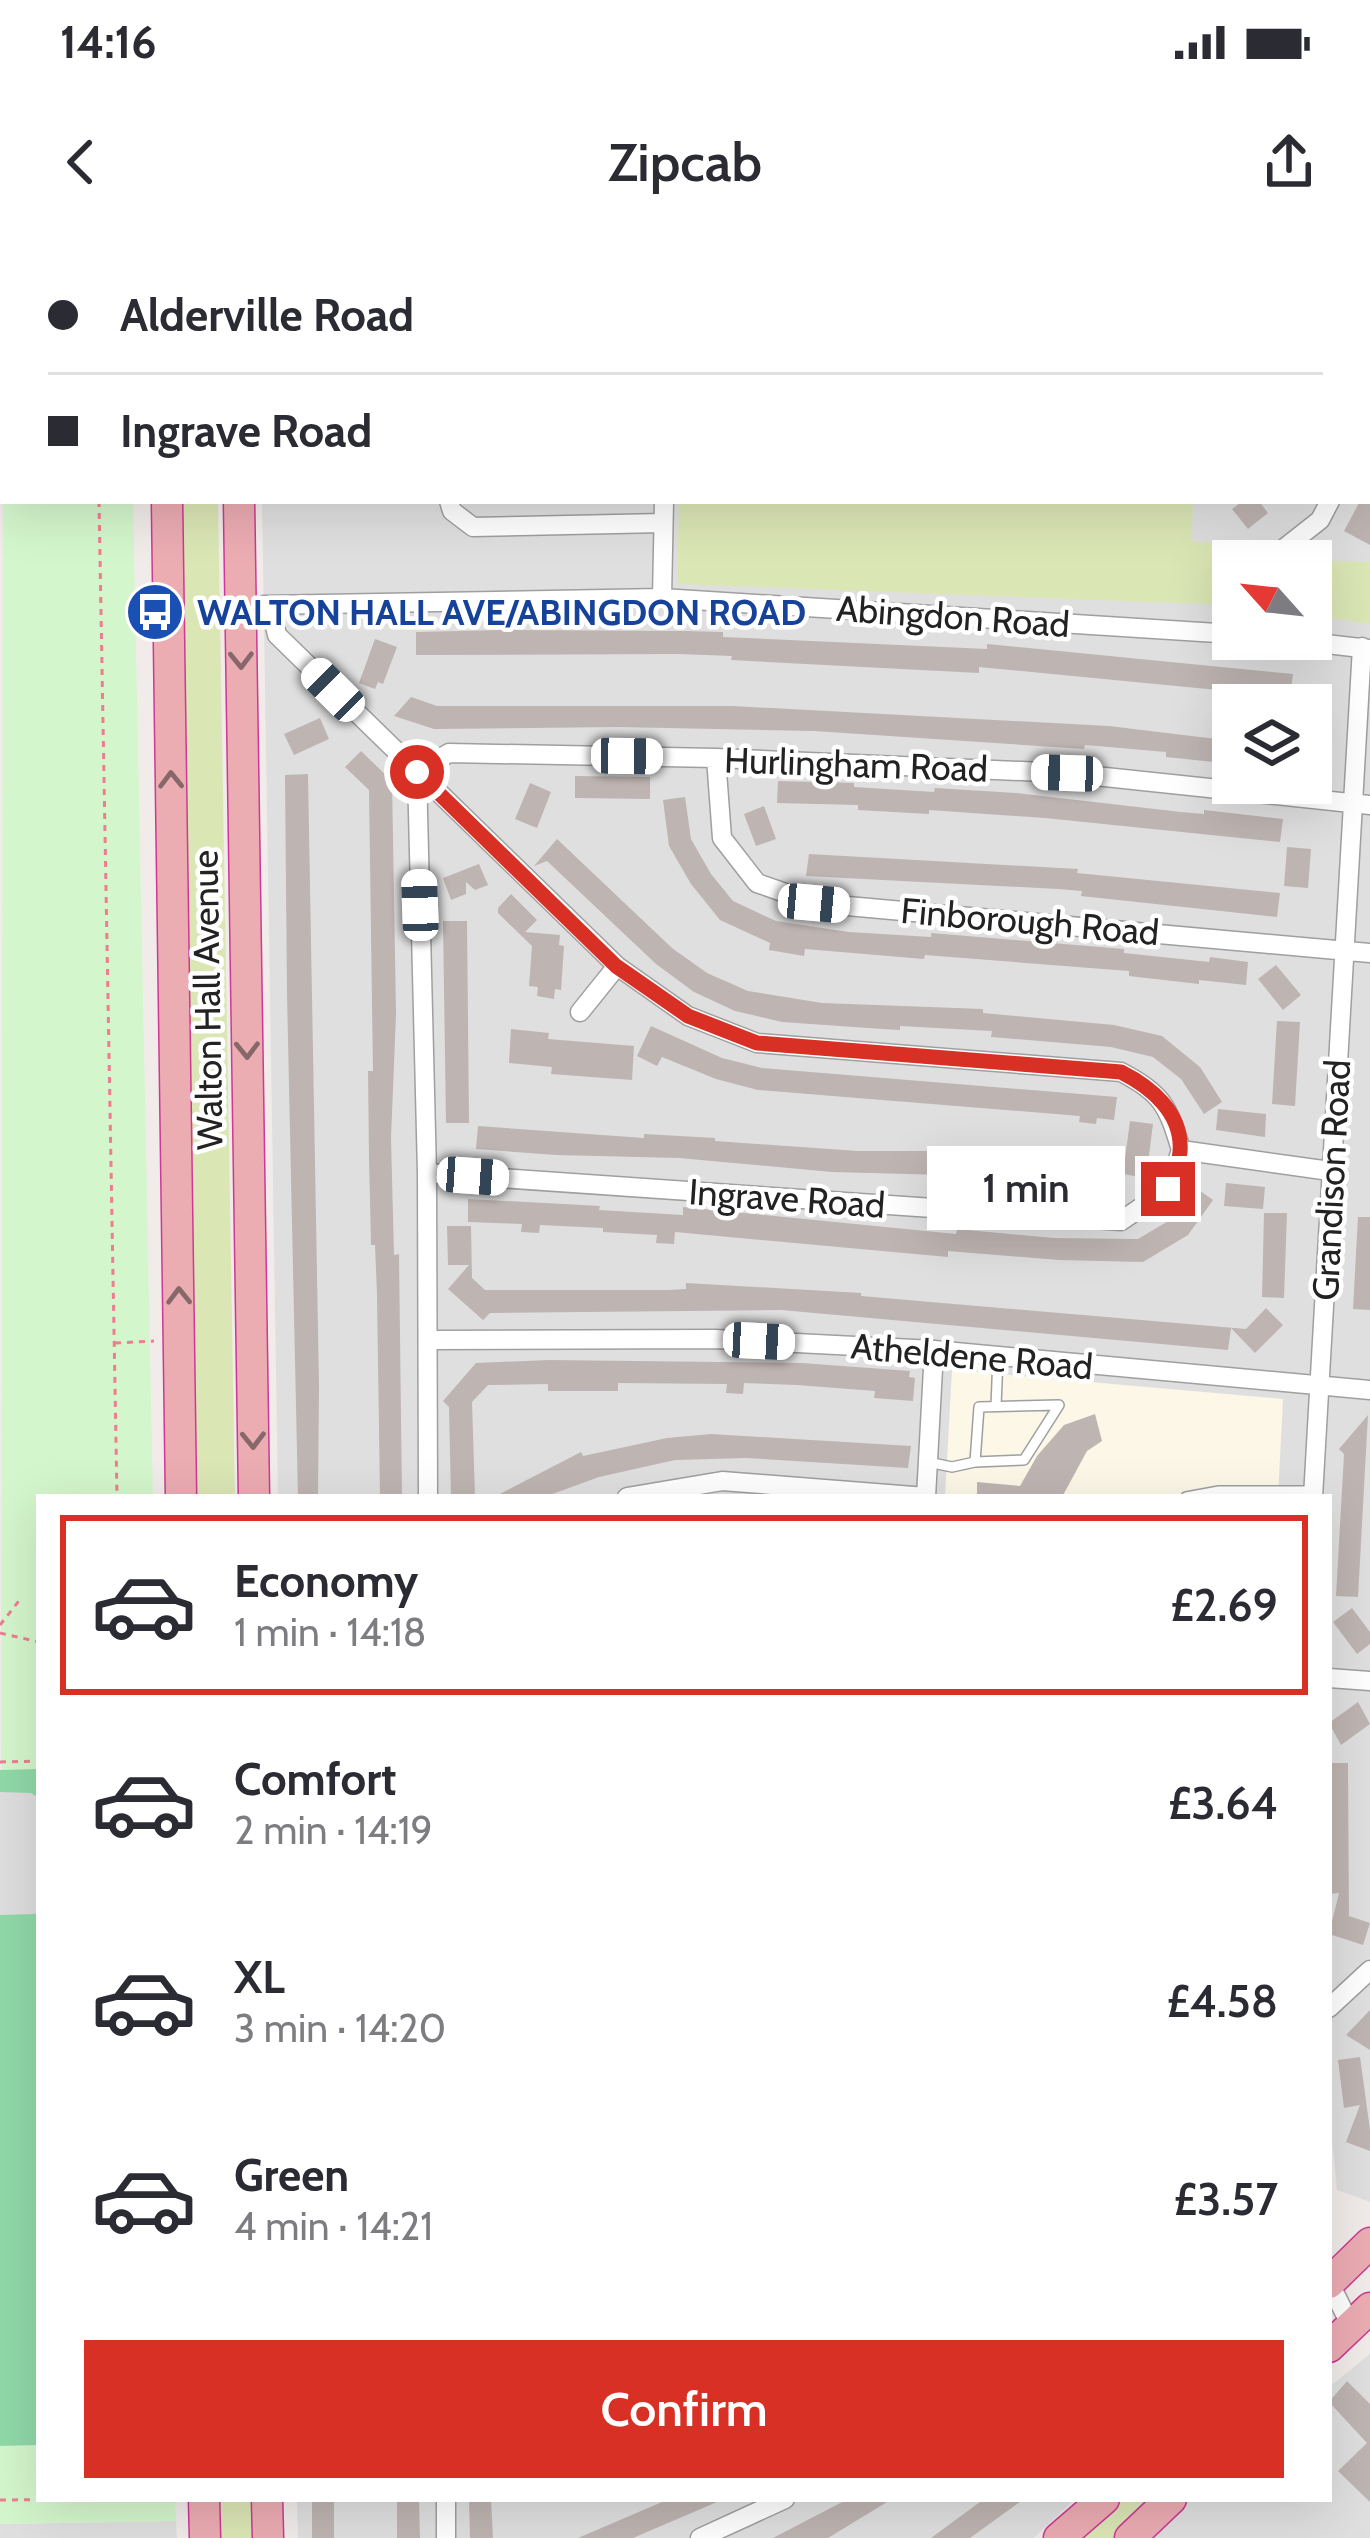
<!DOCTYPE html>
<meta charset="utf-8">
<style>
body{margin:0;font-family:Cabin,sans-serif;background:#f7f7f7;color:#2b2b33;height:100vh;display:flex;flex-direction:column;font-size:45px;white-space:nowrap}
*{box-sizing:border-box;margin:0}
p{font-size:39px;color:#7c7c81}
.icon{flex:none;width:66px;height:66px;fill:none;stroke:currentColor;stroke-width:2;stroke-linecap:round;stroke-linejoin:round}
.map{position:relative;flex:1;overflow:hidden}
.side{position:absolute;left:36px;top:1254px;width:1296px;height:1008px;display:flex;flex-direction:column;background:#fff;border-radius:0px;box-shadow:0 12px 48px #0002}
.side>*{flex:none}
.top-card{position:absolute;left:0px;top:0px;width:1371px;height:264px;box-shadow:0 12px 48px #0002;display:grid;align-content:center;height:264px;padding:0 48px;background:#fff}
.needle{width:78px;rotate:297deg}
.tools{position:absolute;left:1212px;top:300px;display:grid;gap:24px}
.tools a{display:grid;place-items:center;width:120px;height:120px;border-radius:0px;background:#fff;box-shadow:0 12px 48px #0002;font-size:60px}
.end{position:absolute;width:54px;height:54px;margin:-27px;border:15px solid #d93025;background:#fff;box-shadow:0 0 0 6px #fff}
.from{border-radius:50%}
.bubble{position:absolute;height:84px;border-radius:0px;background:#fff;box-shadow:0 12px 48px #0002;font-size:39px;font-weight:600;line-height:84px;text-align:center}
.car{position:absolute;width:36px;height:72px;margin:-36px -18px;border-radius:15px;box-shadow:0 0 9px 3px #0007;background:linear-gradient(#fff 24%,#345 0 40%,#fff 0 76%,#345 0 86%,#fff 0)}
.top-card b{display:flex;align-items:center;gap:42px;height:114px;font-size:45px}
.top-card b+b{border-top:3px solid #e1e1e2}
.top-card i{width:30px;height:30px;background:#2b2b33}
ul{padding:21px 0 0;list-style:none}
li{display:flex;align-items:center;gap:36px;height:180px;margin:0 24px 18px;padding:0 24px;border:6px solid transparent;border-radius:0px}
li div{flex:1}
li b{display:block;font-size:45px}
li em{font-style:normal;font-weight:600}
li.active{border-color:#d93025}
li>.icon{width:108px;height:108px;stroke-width:1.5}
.action{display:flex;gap:24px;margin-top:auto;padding:24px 48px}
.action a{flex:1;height:138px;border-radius:0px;background:#d93025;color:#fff;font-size:48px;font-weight:600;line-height:138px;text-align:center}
.status{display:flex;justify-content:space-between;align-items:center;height:84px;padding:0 60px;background:#fff;direction:ltr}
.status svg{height:33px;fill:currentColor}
header{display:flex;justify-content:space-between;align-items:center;height:156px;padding:0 48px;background:#fff;font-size:54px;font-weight:600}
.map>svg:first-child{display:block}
</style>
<div class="status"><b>14:16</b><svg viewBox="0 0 49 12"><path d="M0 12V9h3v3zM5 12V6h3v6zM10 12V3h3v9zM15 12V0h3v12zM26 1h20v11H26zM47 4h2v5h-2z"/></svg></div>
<header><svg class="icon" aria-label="back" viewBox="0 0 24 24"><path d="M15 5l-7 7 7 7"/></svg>Zipcab<svg class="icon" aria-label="share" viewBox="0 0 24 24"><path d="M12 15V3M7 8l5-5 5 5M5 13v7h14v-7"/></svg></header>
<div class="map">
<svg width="1370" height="2298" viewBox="0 0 1370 2298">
<rect width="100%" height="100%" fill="#f1ecea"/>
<!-- residential -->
<path fill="#e0dfdf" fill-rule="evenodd" d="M260,0H1370V1962L1337,1950L1329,1869V1257H278L262,261H1368V3ZM1233,321H1311V399H1233ZM1233,465H1311V543H1233Z
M1370,2114V2298H1143L1191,2259H1329V2147Z
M297,2259H1075L1034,2298H298Z
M176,2281L177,2298H0V2284Z"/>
<!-- education -->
<path fill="#fdf7e7" d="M952,1130L1283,1159L1278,1257H945Z"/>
<!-- grass -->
<path fill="#dbe6b5" d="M684,0H1221L684,3Z
M180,261H218L235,1257H195Z
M679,261H1197L1193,264L1191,301L1255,305L1246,321H1233V355L1228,365L677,344Z
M1310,305L1330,321L1370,322V384L1311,375V321H1281Z
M212,2259H252V2298H213Z
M1117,2259H1153L1113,2298H1075Z"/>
<!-- park -->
<path fill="#d4f6cc" d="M3,152V261H133L153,1257H39V2259H175L176,2281L0,2284Z"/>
<!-- pitch -->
<path fill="#8fd9a8" d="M39,1529V2205L0,2206V1530Z"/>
<!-- parking -->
<path fill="#dedede" d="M0,1552L31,1553L39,1558V1670L35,1674L0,1675Z"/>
<!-- building -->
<path fill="#beb4b2" d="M1370,244V305L1344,291L1360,261H1368Z
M1243,261H1259L1268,273L1248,289L1232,269Z
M501,390L686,391L723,392V397L987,409V404L1293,434L1290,457L979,427V433L731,420L732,416L678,414L416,415V392Z
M375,399L397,407L383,444L378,442L375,449L359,443Z
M411,457L437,466H732L1109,486L1233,501V524L1166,517V512L1085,505L1084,509L814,491L619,487L434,489L394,476Z
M320,478L329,499L294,515L284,494Z
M361,511L392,541L396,774L391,898L394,1015L399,1014L402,1257H380L377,1054L375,1005H371L369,918L368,831H373L369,550L345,527Z
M308,534L319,1146L318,1257H298L287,754L285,535Z
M575,536L650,537V559L575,558Z
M778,541L854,543V547L934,552L935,548L1016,553L1181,572L1204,574V570L1283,579L1280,602L1045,578L929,570V574L911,573L858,570V565L777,563Z
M530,543L551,552L537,588L515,579Z
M685,557L691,599L711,634L733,661L776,681L849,692L931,697V693L1124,709V713L1209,722L1210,717L1248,722L1246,745L1199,740V744L1129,736V731L925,715L924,719L805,709L804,716L769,710L770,703L720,680L691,644L669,606L663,560Z
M764,566L776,599L756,606L744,574Z
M557,599L672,708L707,733L748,751L822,763L983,769V773L1114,785L1162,796L1200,827L1222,862L1204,874L1181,839L1153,817L1111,807L991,797L992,791L900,786V790L883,789L782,782L735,771L694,752L656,724L547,621L534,626Z
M1287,607L1311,609L1308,648L1284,646Z
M809,614L1078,629L1077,633L1280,653L1277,677L1081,656L1082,651L1058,649L806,636Z
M479,624L488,645L475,650L466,642V654L451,660L443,638Z
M511,654L537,680L525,692L560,695L559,705L564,706L561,750L555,749L554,759L537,756L538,747L529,746L532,706L498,673V668Z
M443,681H467L469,883H446Z
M1276,725L1301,755L1283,770L1258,739Z
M1277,781L1300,782L1295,866L1272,864Z
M651,786L722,818L762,828L1117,857L1114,880L1097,878L1096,884L1079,882L1080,876L758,850L716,839L662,817L657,826L637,816Z
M511,789L549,793L548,799L634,806L632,840L551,834L552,827L509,823Z
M1218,869L1266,874L1265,897L1216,890Z
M1130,881L1153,884L1146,938L1123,934Z
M478,886L644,898V894L715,898V901L858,911H935L988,915L987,922L1111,931L1108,954L944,935L832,932L679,918L556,915L476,909Z
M1226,943L1265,947L1263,969L1224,966Z
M1196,948L1213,960L1188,995L1143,1022L1059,1020L948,1011V1017L675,992L674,1004L656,1003L657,995L603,992V988L540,985L539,993L521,992L522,984L468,982V959L600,966L599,970L683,975V967L956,994L957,989L1054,998L1138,999L1175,977Z
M1264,973H1287L1284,1058L1262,1057Z
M1358,977H1370V1070L1353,1069Z
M447,986H471L472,1038L485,1050H668L686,1049V1043L703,1044L861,1053V1056L1246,1089L1266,1068L1283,1085L1255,1113L1231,1088L1228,1110L781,1070L490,1073L483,1080L448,1049L469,1025H448Z
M549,1120L802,1123L910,1131L909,1137L915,1138L913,1161L874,1158L875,1151L797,1145L744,1143L743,1154L726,1153L727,1144L618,1143V1151H548V1144L488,1145L472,1162L475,1257H451L449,1167L443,1161L476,1123Z
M1095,1174L1102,1201L1087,1211L1062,1257H977V1242L1020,1246L1037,1216L1064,1185Z
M1368,1175L1358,1357L1336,1356L1344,1214L1339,1209Z
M711,1194L911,1206L908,1228L746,1218L675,1220L599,1237L544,1257H494L581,1212L583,1216L667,1198Z
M1352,1368L1370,1392V1404L1357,1414L1333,1382Z
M1358,1462L1370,1484L1341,1505L1329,1483Z
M1329,1523H1348L1349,1676L1370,1683L1363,1705L1329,1694L1339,1653L1329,1654Z
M1370,1770V1810L1346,1795Z
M1360,1817L1370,1890V1911L1346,1902L1360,1865L1344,1868L1338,1820Z
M1347,2141L1370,2164V2262L1338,2231L1367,2203L1329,2162Z
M312,2259H334V2298H312Z
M397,2259H419L420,2298H397Z
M469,2259H491L493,2298H470Z
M669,2259H724L633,2298H578Z
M848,2259H892L828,2298H773Z
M984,2259H1024L970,2298H931Z"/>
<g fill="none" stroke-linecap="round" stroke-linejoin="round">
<!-- service casing -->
<g stroke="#9f9f9f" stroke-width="12">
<path id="service" d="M996,1166L998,1117
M928,1222L952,1227L975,1222L979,1167L1059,1165L1024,1220L975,1222
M1186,1257L1219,1251H1312"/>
</g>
<!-- minor casing -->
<g stroke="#9f9f9f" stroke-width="21">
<path id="minor" d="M443,3V0
M667,3V0
M1307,3V0
M1368,181L1370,180
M449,261L452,271L473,287L663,283
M1268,321L1320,280L1330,261
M662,358L664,261
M263,365L662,358L1233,394
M270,365L277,395L617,726L688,776L757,803L1121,832C1162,853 1168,866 1181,910
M1283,399L1370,409
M716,518L722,598L757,643L814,663L1370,713
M580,772L617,726
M1181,910L1330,931
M427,933L1121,981L1168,949L1181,910
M429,1100L715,1099L934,1110L1370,1150
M428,1257L427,933L417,532L449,513L716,518L1067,533L1370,565
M627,1257L722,1241L926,1257L934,1110
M1313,1257L1362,407
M1329,1438L1370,1441
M1329,1768L1370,1730
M1329,2042L1351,2086
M446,2259V2298
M700,2298L785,2259"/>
</g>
<!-- trunk casing -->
<g stroke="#cd3995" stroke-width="33">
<path id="trunk" d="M163,0L164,3
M234,0V3
M167,261L181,1257
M239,261L254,1257
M1329,2043L1370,2003
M1329,2107L1370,2068
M204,2259L205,2298
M267,2259L268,2298
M1059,2298L1104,2259
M1130,2298L1171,2259"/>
</g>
<!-- path -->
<path stroke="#ef7d91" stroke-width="3" stroke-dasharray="6 6" stroke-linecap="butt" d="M94,0V3
M99,261L117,1257
M115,1103L154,1101
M0,1385L22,1357
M0,1393L39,1402
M0,1522L39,1521
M0,2260L135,2259"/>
<!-- service -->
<use href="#service" stroke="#fff" stroke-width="9"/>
<!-- minor -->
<use href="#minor" stroke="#fff" stroke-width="18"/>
<!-- trunk -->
<use href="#trunk" stroke="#ebacb2" stroke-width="30"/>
</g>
<!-- one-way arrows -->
<defs><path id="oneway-chevron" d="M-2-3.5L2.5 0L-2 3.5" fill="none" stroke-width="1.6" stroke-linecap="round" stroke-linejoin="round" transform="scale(3)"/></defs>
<g stroke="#86676a">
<use href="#oneway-chevron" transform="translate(241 420) rotate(89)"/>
<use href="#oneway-chevron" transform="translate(171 540) rotate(-91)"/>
<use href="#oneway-chevron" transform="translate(247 810) rotate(89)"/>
<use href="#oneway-chevron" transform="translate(179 1056) rotate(-91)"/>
<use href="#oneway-chevron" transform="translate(253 1200) rotate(89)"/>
</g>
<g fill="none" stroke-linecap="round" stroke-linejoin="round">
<!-- route -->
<path stroke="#d93025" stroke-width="15" d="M417,532L616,726L688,776L757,803L1121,832C1151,847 1183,873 1180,912C1179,924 1172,938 1168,949"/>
</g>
<!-- icons -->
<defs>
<g id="bus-disc" transform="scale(3)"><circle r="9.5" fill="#1a4fb4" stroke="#fff"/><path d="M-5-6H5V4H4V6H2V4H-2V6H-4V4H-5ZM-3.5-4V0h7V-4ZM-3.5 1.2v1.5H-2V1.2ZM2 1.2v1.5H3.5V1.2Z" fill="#fff"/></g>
</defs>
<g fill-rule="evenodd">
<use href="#bus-disc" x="155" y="372"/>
</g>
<g text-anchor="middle" stroke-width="9" stroke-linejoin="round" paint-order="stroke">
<!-- transit labels -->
<g font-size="36" font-weight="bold" fill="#164399" stroke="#fff" text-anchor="start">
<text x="197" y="385">WALTON HALL AVE/ABINGDON ROAD</text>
</g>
<!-- street labels -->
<g font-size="36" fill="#222" stroke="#fff">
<text transform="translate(953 376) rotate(4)" y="13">Abingdon Road</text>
<text transform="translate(856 524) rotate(2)" y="13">Hurlingham Road</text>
<text transform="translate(1030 681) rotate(5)" y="13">Finborough Road</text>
<text transform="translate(207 760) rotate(-91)" y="13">Walton Hall Avenue</text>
<text transform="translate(1331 940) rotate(-87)" y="13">Grandison Road</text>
<text transform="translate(787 958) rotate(4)" y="13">Ingrave Road</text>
<text transform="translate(972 1116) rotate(5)" y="13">Atheldene Road</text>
</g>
</g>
</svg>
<div class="tools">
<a><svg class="needle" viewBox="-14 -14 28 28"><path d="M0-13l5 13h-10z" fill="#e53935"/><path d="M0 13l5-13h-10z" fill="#7c7c81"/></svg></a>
<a><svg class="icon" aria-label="layers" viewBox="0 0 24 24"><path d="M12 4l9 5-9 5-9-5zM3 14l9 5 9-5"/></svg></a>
</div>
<i class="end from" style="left:417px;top:532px"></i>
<i class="end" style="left:1168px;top:949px"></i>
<div class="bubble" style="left:927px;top:906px;width:198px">1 min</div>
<i class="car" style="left:333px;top:450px;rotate:315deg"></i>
<i class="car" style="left:627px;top:516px;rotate:91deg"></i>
<i class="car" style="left:1067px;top:533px;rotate:272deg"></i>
<i class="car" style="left:814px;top:663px;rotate:95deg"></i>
<i class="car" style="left:420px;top:665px;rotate:358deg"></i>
<i class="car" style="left:473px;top:936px;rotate:94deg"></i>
<i class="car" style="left:759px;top:1101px;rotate:93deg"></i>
<div class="top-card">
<b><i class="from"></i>Alderville Road</b>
<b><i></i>Ingrave Road</b>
</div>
<section class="side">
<ul>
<li class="active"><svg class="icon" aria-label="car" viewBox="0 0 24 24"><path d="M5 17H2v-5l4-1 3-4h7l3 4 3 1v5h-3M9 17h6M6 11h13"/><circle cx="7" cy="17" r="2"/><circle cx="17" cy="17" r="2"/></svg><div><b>Economy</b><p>1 min · 14:18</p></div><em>£2.69</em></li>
<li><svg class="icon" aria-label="car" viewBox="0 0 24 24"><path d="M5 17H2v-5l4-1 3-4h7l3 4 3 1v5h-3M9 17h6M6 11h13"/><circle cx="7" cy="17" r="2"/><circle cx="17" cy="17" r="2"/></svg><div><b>Comfort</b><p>2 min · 14:19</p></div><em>£3.64</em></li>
<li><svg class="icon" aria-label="car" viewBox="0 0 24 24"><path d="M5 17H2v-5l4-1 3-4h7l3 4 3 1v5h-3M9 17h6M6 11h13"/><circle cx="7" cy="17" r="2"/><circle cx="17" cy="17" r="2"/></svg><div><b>XL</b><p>3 min · 14:20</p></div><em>£4.58</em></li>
<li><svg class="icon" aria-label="car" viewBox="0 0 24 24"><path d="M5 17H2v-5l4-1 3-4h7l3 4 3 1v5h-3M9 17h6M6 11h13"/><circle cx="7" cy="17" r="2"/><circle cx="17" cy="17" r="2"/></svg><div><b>Green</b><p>4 min · 14:21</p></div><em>£3.57</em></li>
</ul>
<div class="action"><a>Confirm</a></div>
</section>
</div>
